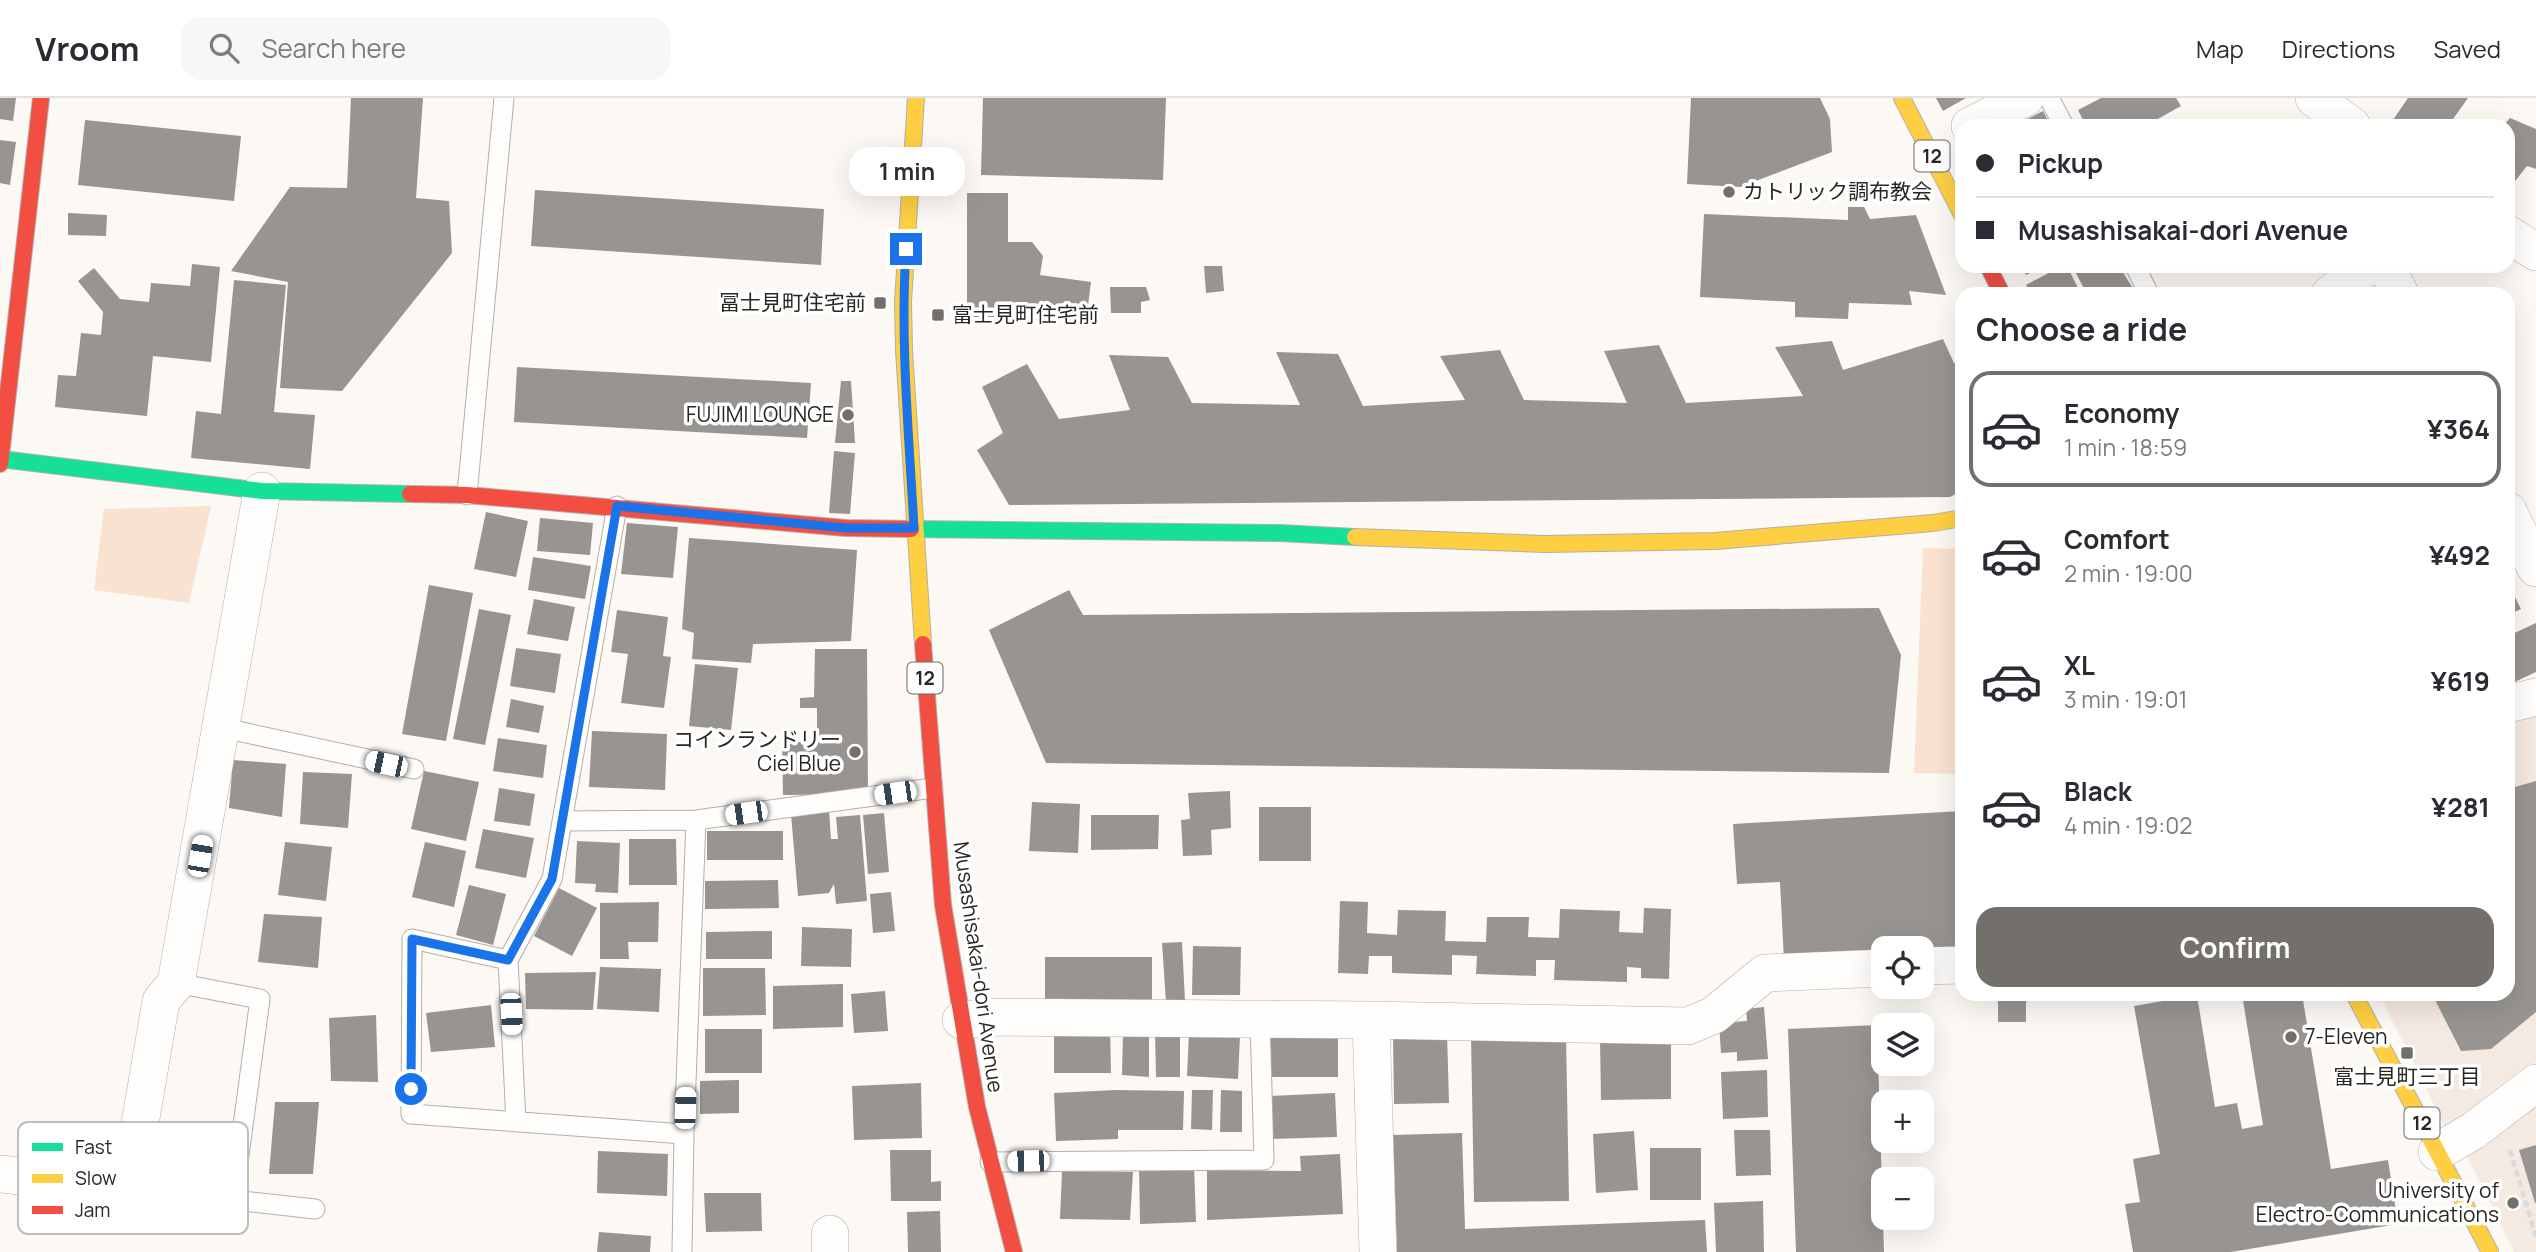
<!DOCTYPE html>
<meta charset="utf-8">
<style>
body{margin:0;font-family:Manrope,"Noto Sans JP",sans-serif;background:#f7f7f7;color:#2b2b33;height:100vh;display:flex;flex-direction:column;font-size:26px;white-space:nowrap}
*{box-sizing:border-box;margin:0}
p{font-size:23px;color:#7c7c81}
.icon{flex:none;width:38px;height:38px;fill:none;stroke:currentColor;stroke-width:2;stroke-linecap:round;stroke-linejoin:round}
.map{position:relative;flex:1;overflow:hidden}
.side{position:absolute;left:1955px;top:189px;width:560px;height:714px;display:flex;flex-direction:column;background:#fff;border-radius:21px;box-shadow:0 7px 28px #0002}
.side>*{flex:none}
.banner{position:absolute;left:1955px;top:21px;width:560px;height:154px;border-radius:21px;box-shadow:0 7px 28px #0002;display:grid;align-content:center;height:154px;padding:0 21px;background:#fff}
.tools{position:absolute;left:1871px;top:838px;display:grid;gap:14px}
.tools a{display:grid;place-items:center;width:63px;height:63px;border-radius:14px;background:#fff;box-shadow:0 7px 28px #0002;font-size:35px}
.end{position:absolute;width:32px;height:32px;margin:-16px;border:9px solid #1a73e8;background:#fff;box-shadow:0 0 0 4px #fff}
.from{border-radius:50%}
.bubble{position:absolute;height:49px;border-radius:21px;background:#fff;box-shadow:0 7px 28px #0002;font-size:23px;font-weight:700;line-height:49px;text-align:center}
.car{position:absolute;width:21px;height:42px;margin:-21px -10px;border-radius:9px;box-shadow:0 0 5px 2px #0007;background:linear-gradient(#fff 24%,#345 0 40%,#fff 0 76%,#345 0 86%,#fff 0)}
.banner b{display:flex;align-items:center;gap:24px;height:66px;font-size:26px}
.banner b+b{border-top:2px solid #e1e1e2}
.banner i{width:18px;height:18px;background:#2b2b33}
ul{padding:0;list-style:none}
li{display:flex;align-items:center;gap:21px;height:116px;margin:0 14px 10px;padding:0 7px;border:4px solid transparent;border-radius:21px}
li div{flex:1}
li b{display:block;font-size:26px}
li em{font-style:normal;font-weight:700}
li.selected{border-color:#73706c}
li>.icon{width:63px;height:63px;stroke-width:1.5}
h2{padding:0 21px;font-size:32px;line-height:84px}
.primary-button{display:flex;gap:14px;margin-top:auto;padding:14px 21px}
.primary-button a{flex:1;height:80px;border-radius:21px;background:#73706c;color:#fff;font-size:28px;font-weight:700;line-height:80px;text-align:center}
header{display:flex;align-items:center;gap:42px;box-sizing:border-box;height:98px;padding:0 35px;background:#fff;border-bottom:2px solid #e1e1e2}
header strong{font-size:33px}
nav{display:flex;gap:38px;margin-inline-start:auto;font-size:24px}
.search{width:490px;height:63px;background:#f7f7f7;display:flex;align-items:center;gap:18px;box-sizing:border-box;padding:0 24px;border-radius:21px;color:#7c7c81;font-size:26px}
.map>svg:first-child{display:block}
</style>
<header>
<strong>Vroom</strong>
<div class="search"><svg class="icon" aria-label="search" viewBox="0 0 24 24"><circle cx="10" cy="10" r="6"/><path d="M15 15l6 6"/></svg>Search here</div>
<nav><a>Map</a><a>Directions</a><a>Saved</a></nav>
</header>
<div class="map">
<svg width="2536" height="1154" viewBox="0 0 2536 1154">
<rect width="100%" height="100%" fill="#fcf8f4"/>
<!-- built -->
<path fill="#f5eae2" d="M2536,614V964L2446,1031L2379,896H2508V621Z
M2536,1004V1154H2514L2466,1056Z"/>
<!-- green -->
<path fill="#fae2d0" d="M211,408L189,505L94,492L104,411Z
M1923,450L1962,451V676L1914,675Z"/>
<!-- building -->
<path fill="#979491" d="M0,0H16L13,23L0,21Z
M351,0H423L416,100L449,103L452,155L342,293L280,290L288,184L231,173L290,89L347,90Z
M983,0H1166L1163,82L981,77Z
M1691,0H1820L1830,21L1832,54L1740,89L1687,86Z
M1936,0H1966L1943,13Z
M2101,0H2176L2181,8L2145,28H2086L2078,12Z
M2408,0H2468L2448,28H2402L2393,22Z
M2043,13L2051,28H2014Z
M2510,20L2536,31V71L2527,68L2508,92V28H2503Z
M2180,21L2183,28H2166Z
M85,22L241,38L234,103L78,87Z
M0,42L16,44L10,87L0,85Z
M535,92L824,111L821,167L531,148Z
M967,95H1008V144H1032L1043,158L1040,177L1091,184L1088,208L1091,219H967Z
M1848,109H1864L1870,121L1916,117L1946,197L1909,193L1912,207L1849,205L1848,221L1795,219V204L1700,199L1704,116L1848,122Z
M68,115L107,117L106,138L68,137Z
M192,166L220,169L211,264L153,258L147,318L55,309L58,277L76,278L81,235L101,237L103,214L78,183L94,170L120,201L149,204L151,185L190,188Z
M1204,168H1222L1224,193L1206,195Z
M2022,168H2043L2026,177Z
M2062,168H2067L2081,196H2031L2026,187Z
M2072,168H2119L2134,192L2125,196H2087Z
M234,182L286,187L274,314L315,317L310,371L191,360L196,313L221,316Z
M1110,189H1146L1150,202L1141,204V215H1111Z
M1943,241L1954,265L1962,263V393L1950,399L1009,407L977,352L1003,335L982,289L1027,266L1059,321L1130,312L1109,257L1168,259L1192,305L1300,307L1276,254L1338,256L1363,308L1465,302L1440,258L1500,252L1524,302L1627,305L1604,253L1659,247L1686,305L1803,298L1775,249L1832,243L1843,272Z
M517,269L811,285L807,340L514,324Z
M841,283H851L855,345H835Z
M834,353L855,355L850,416L829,415Z
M486,414L528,423L516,479L474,471Z
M540,420L593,425L590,457L537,453Z
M627,425L678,429L673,480L621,476Z
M689,440L857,452L851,543L753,546L751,565L692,561L694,535L682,531Z
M533,459L591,468L585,501L528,492Z
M2508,485L2521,511L2508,517Z
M429,487L473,495L446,643L402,636Z
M1069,492L1083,517L1879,510L1901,557L1889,675L1046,665L989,532Z
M534,501L575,509L568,543L527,536Z
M479,511L511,517L485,647L453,641Z
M617,512L668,519L663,558L671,559L664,610L621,605L628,556L611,554Z
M2536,525V574L2508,587V538Z
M516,550L561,556L555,595L510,588Z
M815,551H867L868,696L783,697L782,644H817V610H800V600L814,599Z
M695,566L738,570L731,632L689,628Z
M511,601L544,608L539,635L506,629Z
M592,633L667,636L665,692L589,689Z
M498,640L547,647L543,680L493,673Z
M233,662L286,666L282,719L229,710Z
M424,673L479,684L466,743L411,731Z
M303,674L352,676L348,730L300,726Z
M2536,683V914L2491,951L2461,953L2432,896H2508V691Z
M499,690L535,696L530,728L494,723Z
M1230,693L1231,730L1211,732L1212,757L1183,758L1181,722L1190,721L1188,695Z
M1032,704L1080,706L1078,755L1029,753Z
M1259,709H1311V763H1259Z
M829,712L831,741H838L836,719L860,717L867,803L836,806L834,786L829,795L798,798L791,716Z
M1962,713V852L1883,850V857L1784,863L1780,784L1737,786L1733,726Z
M884,715L889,774L868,776L863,717Z
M1091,717H1159L1158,751L1091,752Z
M483,731L534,740L526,780L475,770Z
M707,733H783V762H707Z
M629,741H676L677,787H629Z
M577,743L620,745L618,795L595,794L596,786L575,785Z
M285,744L332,749L326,803L278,797Z
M425,744L466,753L454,809L412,799Z
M778,782L779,810L705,811V783Z
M469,787L506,796L493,847L456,837Z
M559,790L597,810L572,858L534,838Z
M891,794L895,833L873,835L870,796Z
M1340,803L1368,804L1367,835L1397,837L1398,812L1446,813L1445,843L1486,844L1487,819H1529L1528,839L1559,840L1560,811L1620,813L1619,834L1643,835L1644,810L1671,811L1669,881L1641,880V870L1627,869V884L1554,882L1555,862H1536V878L1476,876L1477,858L1452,857V877L1392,875V858H1369L1368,876L1338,875Z
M659,804L658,844H628L629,861H600V805Z
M264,816L322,819L318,870L258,864Z
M802,829L852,831L851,869L801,868Z
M772,833V861H706V834Z
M1182,844L1185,903L1166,904L1162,845Z
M1193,848L1241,849L1240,897H1192Z
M1045,859H1152V910L1045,911Z
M600,869L661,871L659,914L597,911Z
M703,870H765L766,917L703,918Z
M596,874L593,912L526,911L525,875Z
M843,886V929L773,931V888Z
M885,893L888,933L854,935L851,896Z
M1998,896H2026V924H1998Z
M2242,896H2302L2331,1071L2388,1062L2398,1126L2231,1154H2133L2125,1106L2140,1104L2133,1061L2160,1056L2134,908L2197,897L2215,1009L2237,1005L2242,1031L2263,1027Z
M491,907L495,949L431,954L426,915Z
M1764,909L1768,961L1737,963V954L1721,955L1719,925L1747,923L1746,911Z
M376,917L378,984L331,983L329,920Z
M1877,927L1884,1154H1796L1788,931Z
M1054,928H1110L1111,975H1054Z
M705,931H762V975H705Z
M1180,934V979H1156L1155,935Z
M1447,934L1449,1005L1394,1006L1393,936Z
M1123,935H1149V979L1122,977Z
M1189,935L1240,938L1238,981L1187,978Z
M1271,935H1338V979H1271Z
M1566,937L1569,1103L1474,1104L1471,938Z
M1671,939V1001L1601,1002L1600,940Z
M1767,972L1768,1019L1723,1021L1721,974Z
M739,982V1015L700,1016V983Z
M921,985L922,1040L854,1042L852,988Z
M1116,992L1184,993L1183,1032H1118V1041L1056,1043L1054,995Z
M1192,992H1213L1212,1032L1191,1031Z
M1221,992L1242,993V1034H1220Z
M1335,995L1337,1039L1269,1041L1268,998Z
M275,1004H319L313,1076H269Z
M1734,1032H1770L1771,1077L1736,1078Z
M1634,1033L1638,1092L1596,1095L1593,1036Z
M1462,1035L1465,1131L1705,1122L1707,1154H1397L1393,1037Z
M2536,1047V1105H2535L2519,1052Z
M1650,1050H1701V1102H1650Z
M890,1052H931V1084L941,1083V1103H891Z
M598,1053L668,1056L667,1098L597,1095Z
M1340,1056L1343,1116L1207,1122V1072L1301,1073L1300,1058Z
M1194,1067L1196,1124L1140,1126L1139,1069Z
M1062,1073L1133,1074L1130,1122L1060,1121Z
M704,1095H761L762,1133L706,1134Z
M1763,1103L1764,1154H1716L1714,1105Z
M940,1113L941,1154H908L907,1114Z
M599,1134L651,1138L650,1154H597Z"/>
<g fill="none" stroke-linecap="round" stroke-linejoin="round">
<!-- lane casing -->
<g stroke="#b2afac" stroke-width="21">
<path id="lane" d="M2049,0L2064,28
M2135,168L2149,196
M467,397L504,0
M223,630L414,671
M562,723L696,722L933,690
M508,862L412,841L411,1016L684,1036L696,722
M176,885L260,901L233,1102L315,1111
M516,1024L508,862L552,781L617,408
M990,1064L1264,1062L1260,922
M682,1154L684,1036"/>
</g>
<!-- street casing -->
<g stroke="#b2afac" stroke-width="38">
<path id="street" d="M2314,0L2352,28
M1970,28L2025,0
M2508,136L2536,154
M2386,168L2400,196
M2330,196L2368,168
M2508,413L2536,470
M2508,606L2536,599
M1922,868L1962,867
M961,922L1000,919L1371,922L1688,928L1714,917L1765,875L1883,870
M1371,922L1378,1154
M2437,1054L2473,1033L2536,985
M0,1076L129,1090L161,903L176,885L262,393
M830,1136V1154"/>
</g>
<!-- fast casing -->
<g stroke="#b2afac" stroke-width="18">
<path id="fast" d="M1,361L262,393L410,396
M911,431L1280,435L1355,439"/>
</g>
<!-- slow casing -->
<g stroke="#b2afac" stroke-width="18">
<path id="slow" d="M916,0L903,204L904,253L923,546
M1902,0L1962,117
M1355,439L1544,446L1715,443L1933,425L1962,420
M2354,896L2490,1154"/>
</g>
<!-- jam casing -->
<g stroke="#b2afac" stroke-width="18">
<path id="jam" d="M1988,168L2002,196
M0,366L41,0
M410,396L467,397L846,430L911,431
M923,546L943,807L977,1009L1014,1154"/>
</g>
<!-- path -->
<path stroke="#dcdada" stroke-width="4.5" stroke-dasharray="7 3.5" stroke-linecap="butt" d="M2510,1052L2536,1139"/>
<!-- lane -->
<use href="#lane" stroke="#fffefd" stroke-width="19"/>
<!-- street -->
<use href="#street" stroke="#fffefd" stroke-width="37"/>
<!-- fast -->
<use href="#fast" stroke="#16e098" stroke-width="16"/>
<!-- slow -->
<use href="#slow" stroke="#ffcf43" stroke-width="16"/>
<!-- jam -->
<use href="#jam" stroke="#f24e42" stroke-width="16"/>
</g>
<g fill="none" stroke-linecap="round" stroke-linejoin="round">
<!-- route -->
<path stroke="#1a73e8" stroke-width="9" d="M411,991L412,841L508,862L552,781L617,408L846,430H914C909,337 900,244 906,151"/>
</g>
<!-- markers -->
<g fill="#73706c" stroke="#fff" stroke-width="2.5">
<circle cx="1729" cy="94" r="7"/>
<rect x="873" y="198" width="14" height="14" rx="3.5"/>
<rect x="931" y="210" width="14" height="14" rx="3.5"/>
<circle cx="848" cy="317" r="7"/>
<circle cx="855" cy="654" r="7"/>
<circle cx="2291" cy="939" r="7"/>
<rect x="2400" y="948" width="14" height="14" rx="3.5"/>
<circle cx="2513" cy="1105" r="7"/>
</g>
<g text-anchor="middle" stroke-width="7" stroke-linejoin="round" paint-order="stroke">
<!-- shield labels -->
<g fill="#fff" stroke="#696765" stroke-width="2">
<rect x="1914.5" y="42.5" width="35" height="31" rx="5"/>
<rect x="907.5" y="564.5" width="35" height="31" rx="5"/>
<rect x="2404.5" y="1009.5" width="35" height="31" rx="5"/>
</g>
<g font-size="19" font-weight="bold" fill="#292623">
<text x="1932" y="65">12</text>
<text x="925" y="587">12</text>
<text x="2422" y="1032">12</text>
</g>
<!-- poi labels -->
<g font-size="21" fill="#292623" stroke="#fff" text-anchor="end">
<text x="1743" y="101" text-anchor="start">カトリック調布教会</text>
<text x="866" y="212">冨士見町住宅前</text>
<text x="952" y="224" text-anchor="start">富士見町住宅前</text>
<text x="834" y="324">FUJIMI LOUNGE</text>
<text x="841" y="649">コインランドリー<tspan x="841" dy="24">Ciel Blue</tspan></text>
<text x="2305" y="946" text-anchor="start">7-Eleven</text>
<text x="2407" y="986" text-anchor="middle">富士見町三丁目</text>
<text x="2499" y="1100">University of<tspan x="2499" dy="24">Electro-Communications</tspan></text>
</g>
<!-- street labels -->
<g font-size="21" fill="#292623" stroke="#fff">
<text transform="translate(978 869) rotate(82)" y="7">Musashisakai-dori Avenue</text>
</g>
</g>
<!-- legend -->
<rect x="18" y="1024" width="230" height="112" rx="10" fill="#fff" stroke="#bfbebd" stroke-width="2"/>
<rect x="32" y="1045" width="31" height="8" fill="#16e098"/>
<rect x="32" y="1076" width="31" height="9" fill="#ffcf43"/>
<rect x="32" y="1108" width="31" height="8" fill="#f24e42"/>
<g font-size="19" fill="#292623">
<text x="75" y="1056">Fast</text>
<text x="75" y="1087">Slow</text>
<text x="75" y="1119">Jam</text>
</g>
</svg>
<div class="tools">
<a><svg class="icon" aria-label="locate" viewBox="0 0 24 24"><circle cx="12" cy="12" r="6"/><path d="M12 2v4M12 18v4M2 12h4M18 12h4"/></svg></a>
<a><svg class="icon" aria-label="layers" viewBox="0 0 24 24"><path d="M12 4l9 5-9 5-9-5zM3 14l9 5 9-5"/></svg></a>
<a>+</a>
<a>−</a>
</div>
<i class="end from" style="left:411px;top:991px"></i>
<i class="end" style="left:906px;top:151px"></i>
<div class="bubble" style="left:849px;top:49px;width:116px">1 min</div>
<i class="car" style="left:386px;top:666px;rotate:282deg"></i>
<i class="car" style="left:895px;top:695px;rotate:262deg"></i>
<i class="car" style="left:746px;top:715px;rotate:262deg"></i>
<i class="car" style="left:200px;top:758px;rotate:10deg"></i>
<i class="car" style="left:511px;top:916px;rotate:177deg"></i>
<i class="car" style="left:685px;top:1010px;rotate:2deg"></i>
<i class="car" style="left:1028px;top:1063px;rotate:269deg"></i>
<div class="banner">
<b><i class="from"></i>Pickup</b>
<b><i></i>Musashisakai-dori Avenue</b>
</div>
<section class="side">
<h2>Choose a ride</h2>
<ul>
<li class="selected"><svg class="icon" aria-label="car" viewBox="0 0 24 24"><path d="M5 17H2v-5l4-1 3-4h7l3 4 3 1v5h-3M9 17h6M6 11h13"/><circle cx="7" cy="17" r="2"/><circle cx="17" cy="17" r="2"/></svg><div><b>Economy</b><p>1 min · 18:59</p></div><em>¥364</em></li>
<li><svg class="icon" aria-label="car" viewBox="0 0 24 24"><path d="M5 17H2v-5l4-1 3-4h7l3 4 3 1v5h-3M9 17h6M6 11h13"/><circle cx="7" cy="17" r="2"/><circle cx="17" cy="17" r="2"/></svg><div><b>Comfort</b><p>2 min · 19:00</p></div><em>¥492</em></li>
<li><svg class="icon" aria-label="car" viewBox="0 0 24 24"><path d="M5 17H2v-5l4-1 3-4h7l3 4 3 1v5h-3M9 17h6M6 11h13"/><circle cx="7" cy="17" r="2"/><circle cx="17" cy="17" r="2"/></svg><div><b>XL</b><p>3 min · 19:01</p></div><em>¥619</em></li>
<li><svg class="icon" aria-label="car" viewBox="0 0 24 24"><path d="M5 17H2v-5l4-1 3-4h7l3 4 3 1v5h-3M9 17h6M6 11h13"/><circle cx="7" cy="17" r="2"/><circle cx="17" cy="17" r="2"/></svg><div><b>Black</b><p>4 min · 19:02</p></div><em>¥281</em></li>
</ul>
<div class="primary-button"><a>Confirm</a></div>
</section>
</div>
